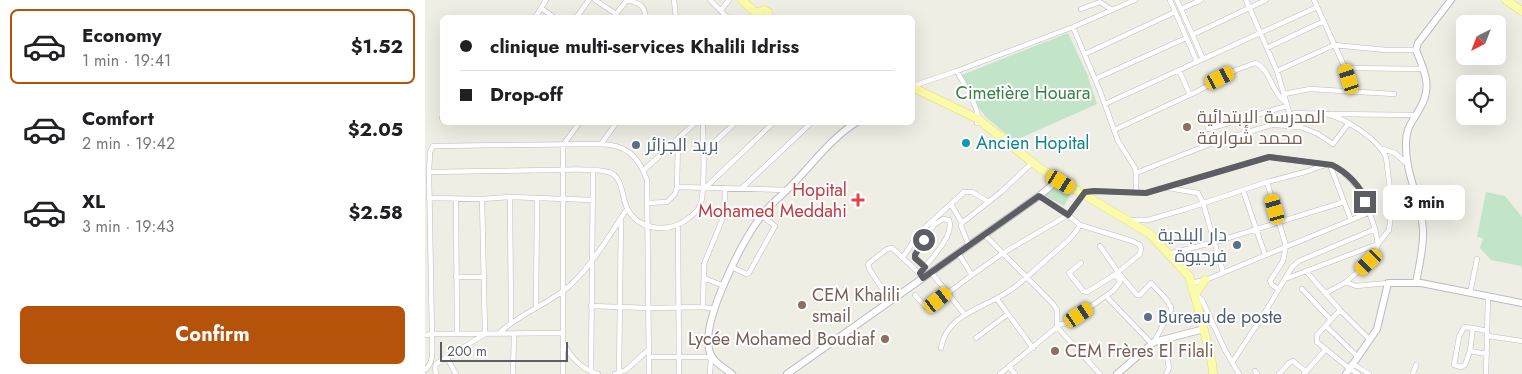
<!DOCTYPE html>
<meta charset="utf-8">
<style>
body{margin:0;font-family:Jost,Cairo,sans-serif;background:#f2f2f2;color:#202124;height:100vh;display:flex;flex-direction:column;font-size:19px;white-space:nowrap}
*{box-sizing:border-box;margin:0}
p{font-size:16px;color:#757577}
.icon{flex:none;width:28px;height:28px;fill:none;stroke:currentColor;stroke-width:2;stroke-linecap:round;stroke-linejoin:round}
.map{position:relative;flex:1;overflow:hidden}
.details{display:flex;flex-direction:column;background:#fff;width:425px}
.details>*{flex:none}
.top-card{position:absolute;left:15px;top:15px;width:475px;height:110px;border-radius:8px;box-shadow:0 5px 20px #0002;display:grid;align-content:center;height:110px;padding:0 20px;background:#fff}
.needle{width:32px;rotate:222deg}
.tools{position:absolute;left:1031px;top:15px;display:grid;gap:10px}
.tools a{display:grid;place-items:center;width:50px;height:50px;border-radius:8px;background:#fff;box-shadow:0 5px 20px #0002;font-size:25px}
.scale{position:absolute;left:15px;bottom:12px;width:128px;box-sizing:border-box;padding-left:5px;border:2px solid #5c5e64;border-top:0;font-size:14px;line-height:18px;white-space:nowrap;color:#5c5e64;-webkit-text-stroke:4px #fff;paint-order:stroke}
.end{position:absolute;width:22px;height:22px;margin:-11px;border:6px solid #5c5e64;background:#fff;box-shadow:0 0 0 2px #fff}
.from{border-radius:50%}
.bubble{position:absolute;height:35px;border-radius:8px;background:#fff;box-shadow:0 5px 20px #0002;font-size:16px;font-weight:700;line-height:35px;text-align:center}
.car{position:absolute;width:15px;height:30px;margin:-15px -8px;border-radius:6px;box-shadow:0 0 4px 1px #0007;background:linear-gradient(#f5c518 24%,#345 0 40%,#f5c518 0 76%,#345 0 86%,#f5c518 0)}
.top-card b{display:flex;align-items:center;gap:18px;height:48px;font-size:19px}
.top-card b+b{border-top:1px solid #e0e0e0}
.top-card i{width:12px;height:12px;background:#202124}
ul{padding:9px 0 0;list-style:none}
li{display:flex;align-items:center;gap:15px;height:75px;margin:0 10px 8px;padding:0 10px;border:2px solid transparent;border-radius:8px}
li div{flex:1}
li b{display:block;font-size:19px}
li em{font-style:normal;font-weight:700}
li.selected{border-color:#b45309}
li>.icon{width:45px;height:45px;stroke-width:1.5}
.primary-button{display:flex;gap:10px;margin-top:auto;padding:10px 20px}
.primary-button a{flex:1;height:58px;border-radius:8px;background:#b45309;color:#fff;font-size:20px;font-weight:700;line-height:58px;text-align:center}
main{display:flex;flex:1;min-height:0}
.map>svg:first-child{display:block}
</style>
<main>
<section class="details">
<ul>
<li class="selected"><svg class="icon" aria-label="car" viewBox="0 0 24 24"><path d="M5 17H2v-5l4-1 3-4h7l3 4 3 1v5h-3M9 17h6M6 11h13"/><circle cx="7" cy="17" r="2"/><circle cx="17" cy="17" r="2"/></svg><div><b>Economy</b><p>1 min · 19:41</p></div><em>$1.52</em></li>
<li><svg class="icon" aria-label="car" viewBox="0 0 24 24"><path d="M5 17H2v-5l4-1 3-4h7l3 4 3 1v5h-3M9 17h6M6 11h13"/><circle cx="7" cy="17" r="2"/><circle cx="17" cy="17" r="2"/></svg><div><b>Comfort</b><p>2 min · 19:42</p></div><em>$2.05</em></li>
<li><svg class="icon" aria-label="car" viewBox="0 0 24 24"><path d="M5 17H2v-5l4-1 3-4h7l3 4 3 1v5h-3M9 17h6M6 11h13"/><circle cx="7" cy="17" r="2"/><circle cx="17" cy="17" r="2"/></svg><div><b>XL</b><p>3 min · 19:43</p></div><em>$2.58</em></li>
</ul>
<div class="primary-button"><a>Confirm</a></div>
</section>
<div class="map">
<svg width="1097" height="374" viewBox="0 0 1097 374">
<rect width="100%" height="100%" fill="#eeeee4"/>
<!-- green -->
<path fill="#c2e4c8" d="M643,33L662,74L672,104L589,141L561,117L553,107L537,75Z
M629,184L646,193L639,206L617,194Z
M1061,192L1080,196L1097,217V270L1096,266L1066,260L1055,248L1058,238L1052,237Z"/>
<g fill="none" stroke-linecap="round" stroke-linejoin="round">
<!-- minor casing -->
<g stroke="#bcbcc2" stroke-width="5.5">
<path id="minor" d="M170,0L191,14
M202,0C215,4 219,4 221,18
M249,0L251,18
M285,0L303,18
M745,0L772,62
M752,0L778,59
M821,0L852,71L865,115
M889,0L920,68L928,91
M116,8L130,18
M656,9L675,2L687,10
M756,9L776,0
M296,10L304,0
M110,18L121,0
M151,18L164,0
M188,18L202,0
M648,27L675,91L693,141L710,168L711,173V193
M767,35L841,0
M842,48L899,21
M660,54L750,12
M920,68L999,69
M754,70L765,95
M532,71C538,83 557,111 552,123
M852,71L909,45L961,50H991
M670,79L761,38
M488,86L532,71L648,27L710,0
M859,94L885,89L969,94
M680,104L892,7
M864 120a7 7 0 1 1 14 0a7 7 0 1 1-14 0Z
M874,113C883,114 893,113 901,114C920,118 953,139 961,157L967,205L964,230L953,244L950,254L944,262L921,282L901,293
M904,114L990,115
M17,118H18
M849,125L866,126
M873,126L893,134L908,144L923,124
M783,129L862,106
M689,130L771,92L811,70L830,63C845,68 846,92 860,102
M176,144L192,122
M958,149L970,153L981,163
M279,152L311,122
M905,165L926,220
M219,170L271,122
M4,172C45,171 85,171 126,170C141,170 168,168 183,172C199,176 196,198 203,210C216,232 247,233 265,217C269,214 273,210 275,206C281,193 278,139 278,122
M711,173L793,141L847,125L864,116
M842,182L861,246L858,261L845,281L847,285L853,289
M252,187L362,190
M280,188L349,122
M317,188L387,122
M743,188L773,193L778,203L798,272
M818,190L840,255
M614,196L638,211L655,225L707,241L715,245L716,249L715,254L691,274L662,292L658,291L644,273L656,263
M85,197L86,322
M4,198L57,199L85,197L168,200
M31,199L32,333
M223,203L242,202L250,194L252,187L253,139
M526,204L537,223
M299,217L300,190
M702,220H723L761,209L842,182L880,172L900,165
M253,225L254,374
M559,234L628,304L632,310V327L575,374
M544,246L536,226L537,223L576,192L608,162
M675,246L693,272L712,295H715L726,283L741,299L746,307V310L729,342
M533,253L547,275
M743,254L790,242L919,202
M478,257L494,233L539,192H547L564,202
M307,267L321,274L324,273L350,226L336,215
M881,271L915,310L944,339
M506,272L540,315
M495,273C504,261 530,236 524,220L518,219L509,225L490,253L491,258L500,267
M31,277H59
M279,278L299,286
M921,282L931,286L963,283
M767,283L783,279L943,213
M877,289L906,320
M1045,293L1052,259
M490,295L500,306L503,308L547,275L578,253L643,215L660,192L669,191L721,193L844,157L907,165L918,172L937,191L950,229L953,244L860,279
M771,295L777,300L800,350L814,374
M681,296L726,343
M572,299L608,348
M465,301L445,270L443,265L444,263L462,249L467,248L495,274
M166,306L224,308L278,307L289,309
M278,307L279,264L297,220L299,217L305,215L335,217
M111,308L112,199
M915,310L892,335V342L925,369L933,374
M633,325L642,323L688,291L695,282L692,275
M901,326L932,356
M632,327L675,374
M1048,328L1062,331
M138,333L7,334L4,172L5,152L8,146L176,144C201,145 213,155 222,180L224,374
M73,334C92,316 116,307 138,291C162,274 185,234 202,209
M0,335L7,334C7,345 10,363 0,370
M1063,336L1097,341
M551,338L583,314
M739,340L744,368L741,374
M139,344C146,358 158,370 173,374
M516,348C521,314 560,308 584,291C597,283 608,271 620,261C632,249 647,240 655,225
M1045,351L1040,365L1036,367L1029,365L1034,337L1039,327L1048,328L1045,351L1062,354
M224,357H286
M22,358L31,374
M808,361L839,314L867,267L874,261L950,229
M926,365L928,364L944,374
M584,367L590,374
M830,371L832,374
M166,372L168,171
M194,373L196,219
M11,374L10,369L11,364L60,334L57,199
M88,374L89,334
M138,374V145L155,122
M190,374L201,370L224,349
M285,374L286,356
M854,374L864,363L868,361L881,372
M879,374L901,349
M988,374L991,365
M1061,374L1063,296"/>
</g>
<!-- secondary casing -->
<g stroke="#babbc2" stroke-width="8">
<path id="secondary" d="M991,283C994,266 999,247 998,229C996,199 980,175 981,143C981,126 988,122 995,108C1008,87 999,70 991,50L993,43L1026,0
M307,374C298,367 286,361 284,349C277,320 316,244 334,219C342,207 355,197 366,186C386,166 407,137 432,122
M362,374L614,196L633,180
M692,374L729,342L779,329
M921,374L952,329L963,283H996L1097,303"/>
</g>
<!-- primary casing -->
<g stroke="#ebdd60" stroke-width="9">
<path id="primary" d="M317,0L333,15
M1081,0L1097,11
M334,18V12L339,10L343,12V18
M489,88L553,119L616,169L725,234L764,276L775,314L787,363L788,374
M770,294L780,280"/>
</g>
<!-- minor -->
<use href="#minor" stroke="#fff" stroke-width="4.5"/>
<!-- secondary -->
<use href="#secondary" stroke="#fff" stroke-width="6"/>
<!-- primary -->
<use href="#primary" stroke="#fafbac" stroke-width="8"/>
</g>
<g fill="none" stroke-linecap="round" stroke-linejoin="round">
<!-- route -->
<path stroke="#5c5e64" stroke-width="6" d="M499,240L490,255V258L500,267L495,273L498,278L614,196L643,215L660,192L669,191L721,193L844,157L907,165C920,171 938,187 940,202"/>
</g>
<!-- markers -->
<g fill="#8d6e63" stroke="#fff" stroke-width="2">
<circle cx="762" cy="127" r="5"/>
<circle cx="377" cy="305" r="5"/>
<circle cx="460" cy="339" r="5"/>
<circle cx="630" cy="351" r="5"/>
</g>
<circle fill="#0f9aa8" stroke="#fff" stroke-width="2" cx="541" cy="143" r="5"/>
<g fill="#5c6f8a" stroke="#fff" stroke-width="2">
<circle cx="211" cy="145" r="5"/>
<circle cx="812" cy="245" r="5"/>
<circle cx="723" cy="317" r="5"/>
</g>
<path fill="#e0444e" stroke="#fff" stroke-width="2" d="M430.5 192.5h5v5h5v5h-5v5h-5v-5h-5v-5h5z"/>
<g text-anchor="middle" stroke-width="4" stroke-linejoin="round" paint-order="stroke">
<!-- park labels -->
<g font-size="18" fill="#388048" stroke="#fff">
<text x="598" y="99">Cimetière Houara</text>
</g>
<!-- education labels -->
<g font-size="18" fill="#785e54" stroke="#fff" text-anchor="start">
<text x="772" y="123">المدرسة الإبتدائية<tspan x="772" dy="21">محمد شوارفة</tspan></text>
<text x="387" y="301">CEM Khalili<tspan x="387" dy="21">smail</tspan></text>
<text x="450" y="345" text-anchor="end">Lycée Mohamed Boudiaf</text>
<text x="640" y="357">CEM Frères El Filali</text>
</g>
<!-- culture labels -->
<g font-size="18" fill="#0d838f" stroke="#fff" text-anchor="start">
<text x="551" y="149">Ancien Hopital</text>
</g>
<!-- service labels -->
<g font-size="18" fill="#4e5e75" stroke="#fff" text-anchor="start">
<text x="221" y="151">بريد الجزائر</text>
<text x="802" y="241" text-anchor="end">دار البلدية<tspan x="802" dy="21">فرجيوة</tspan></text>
<text x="733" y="323">Bureau de poste</text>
</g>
<!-- health labels -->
<g font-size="18" fill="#be3a42" stroke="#fff" text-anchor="end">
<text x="422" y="196">Hopital<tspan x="422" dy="21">Mohamed Meddahi</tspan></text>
</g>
</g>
</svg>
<div class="tools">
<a><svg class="needle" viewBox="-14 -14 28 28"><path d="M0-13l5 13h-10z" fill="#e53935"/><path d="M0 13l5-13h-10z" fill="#757577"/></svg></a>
<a><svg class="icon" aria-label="locate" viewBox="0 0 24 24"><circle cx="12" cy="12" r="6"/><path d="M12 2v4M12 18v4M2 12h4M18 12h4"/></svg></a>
</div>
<div class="scale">200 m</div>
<i class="end from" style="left:499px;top:240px"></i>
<i class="end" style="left:940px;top:202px"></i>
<div class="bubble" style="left:958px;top:185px;width:82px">3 min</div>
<i class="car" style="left:795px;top:78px;rotate:63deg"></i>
<i class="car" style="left:924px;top:79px;rotate:342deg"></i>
<i class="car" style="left:636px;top:182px;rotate:121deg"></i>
<i class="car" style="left:850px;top:209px;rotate:344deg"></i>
<i class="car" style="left:944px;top:262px;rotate:226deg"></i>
<i class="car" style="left:513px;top:300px;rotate:52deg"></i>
<i class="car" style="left:654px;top:315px;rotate:56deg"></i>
<div class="top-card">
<b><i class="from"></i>clinique multi-services Khalili Idriss</b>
<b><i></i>Drop-off</b>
</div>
</div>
</main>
